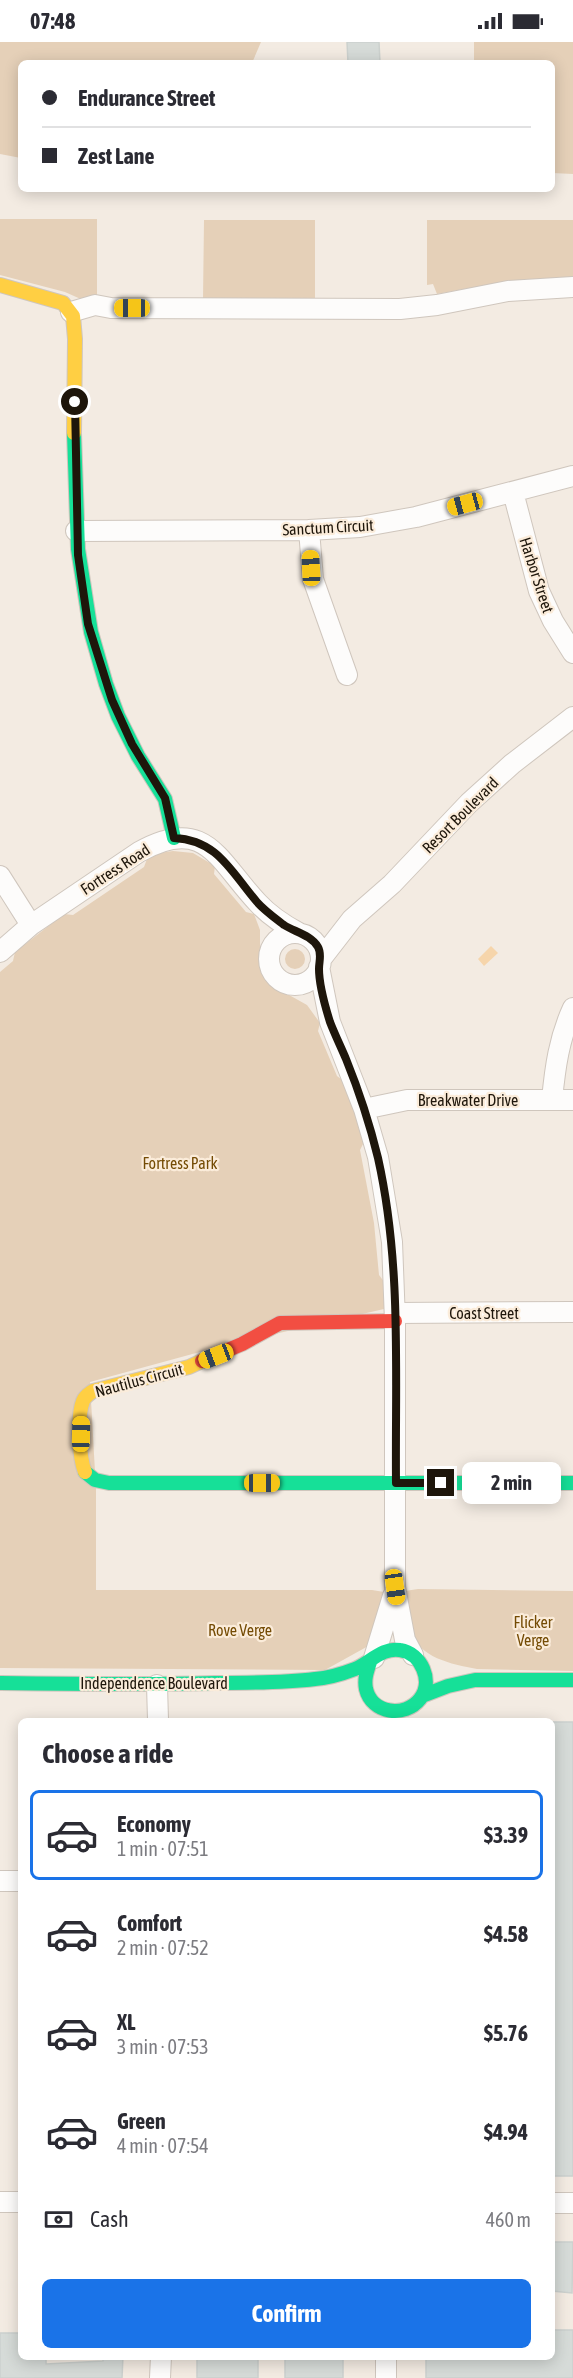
<!DOCTYPE html>
<meta charset="utf-8">
<style>
body{margin:0;font-family:"Asap Condensed",sans-serif;background:#f7f7f7;color:#2b2b33;height:100vh;display:flex;flex-direction:column;font-size:22px;white-space:nowrap}
*{box-sizing:border-box;margin:0}
p{font-size:20px;color:#7c7c81}
.icon{flex:none;width:33px;height:33px;fill:none;stroke:currentColor;stroke-width:2;stroke-linecap:round;stroke-linejoin:round}
.map{position:relative;flex:1;overflow:hidden}
.panel{position:absolute;left:18px;top:1676px;width:537px;height:642px;display:flex;flex-direction:column;background:#fff;border-radius:9px;box-shadow:0 3px 15px #0003}
.panel>*{flex:none}
.hud{position:absolute;left:18px;top:18px;width:537px;height:132px;border-radius:9px;box-shadow:0 3px 15px #0003;display:grid;align-content:center;height:132px;padding:0 24px;background:#fff}
.end{position:absolute;width:27px;height:27px;margin:-14px;border:8px solid #1e160b;background:#fff;box-shadow:0 0 0 3px #fff}
.from{border-radius:50%}
.bubble{position:absolute;height:42px;border-radius:9px;background:#fff;box-shadow:0 3px 15px #0003;font-size:20px;font-weight:700;line-height:42px;text-align:center}
.car{position:absolute;width:18px;height:36px;margin:-18px -9px;border-radius:8px;box-shadow:0 0 4px 2px #0007;background:linear-gradient(#f5c518 24%,#345 0 40%,#f5c518 0 76%,#345 0 86%,#f5c518 0)}
.hud b{display:flex;align-items:center;gap:21px;height:57px;font-size:22px}
.hud b+b{border-top:2px solid #e1e1e2}
.hud i{width:15px;height:15px;background:#2b2b33}
ul{padding:0;list-style:none}
li{display:flex;align-items:center;gap:18px;height:90px;margin:0 12px 9px;padding:0 12px;border:3px solid transparent;border-radius:9px}
li div{flex:1}
li b{display:block;font-size:22px}
li em{font-style:normal;font-weight:700}
li.active{border-color:#1a73e8}
li>.icon{width:54px;height:54px;stroke-width:1.5}
h2{padding:0 24px;font-size:27px;line-height:72px}
.pay{display:flex;align-items:center;gap:15px;height:66px;padding:0 24px;font-size:22px}
.pay p{margin-inline-start:auto}
.button{display:flex;gap:12px;margin-top:auto;padding:12px 24px}
.button a{flex:1;height:69px;border-radius:9px;background:#1a73e8;color:#fff;font-size:24px;font-weight:700;line-height:69px;text-align:center}
.status{display:flex;justify-content:space-between;align-items:center;height:42px;padding:0 30px;background:#fff;direction:ltr}
.status svg{height:16px;fill:currentColor}
.map>svg:first-child{display:block}
</style>
<div class="status"><b>07:48</b><svg viewBox="0 0 49 12"><path d="M0 12V9h3v3zM5 12V6h3v6zM10 12V3h3v9zM15 12V0h3v12zM26 1h20v11H26zM47 4h2v5h-2z"/></svg></div>
<div class="map">
<svg width="573" height="2336" viewBox="0 0 573 2336">
<rect width="100%" height="100%" fill="#f3ebe2"/>
<!-- green -->
<path fill="#e5d0b8" d="M0,0H261L252,21H21V116L0,112Z
M474,0H573V132L552,131V21H474Z
M0,177H97V257L83,258L65,250L0,233Z
M204,178H315V258H203Z
M427,178H573V235L508,239L437,252L433,242L427,243Z
M173,809L193,811L215,824L214,832L246,870L254,872L260,888V920L264,933L273,944L307,963L320,981L318,989L337,1034L345,1040L364,1100L360,1108L374,1181L379,1233L385,1241L384,1267L218,1305L90,1340L96,1448V1548H372L384,1550L381,1571L370,1603L325,1628L0,1626V930L13,919L15,910L64,872L73,873L144,825L147,817L159,811Z
M285 917a10 10 0 1 1 20 0a10 10 0 1 1-20 0Z
M418,1547L573,1549V1629L477,1627C451,1622 419,1616 410,1588C407,1576 407,1561 405,1549Z"/>
<!-- water -->
<path fill="#f6d5ab" d="M491,904L498,911L484,924L478,917Z"/>
<!-- building -->
<path fill="#d6dbd8" stroke="#ccd1ce" stroke-width="1.5" d="M347,0H379L380,21H348Z
M552,1680H573V2134H552Z
M552,2200H573L572,2251L552,2249Z
M552,2288H573V2336H426V2314L492,2317V2314H552Z
M0,2291H21V2314H46V2322L103,2319V2314H123L122,2336H0Z
M197,2314L258,2315V2336H197Z
M324,2314H343V2336H285V2316Z"/>
<g fill="none" stroke-linecap="round" stroke-linejoin="round">
<!-- street casing -->
<g stroke="#cfc6bd" stroke-width="22">
<path id="street" d="M71,270L95,263L111,266L400,267L437,263L508,249L573,245
M513,450L539,549L553,579L573,611
M309,488L313,537L347,633
M76,489L309,488L360,485L416,475L573,434
M0,834L31,883
M269 917a26 26 0 1 1 52 0a26 26 0 1 1-52 0Z
M0,910L31,883L139,810C206,772 218,819 258,861C270,874 284,883 299,891
M321,917L352,877L392,842L469,761L512,722L573,675
M319,925L330,980L364,1067L378,1115L392,1200L395,1279V1545L405,1598L413,1613
M552,1058C555,1026 559,996 573,966
M364,1067L407,1058H573
M395,1271L573,1270
M374,1616L393,1554
M157,1643L158,1678
M0,1839H21
M0,2160H21
M552,2161H573
M160,2336L161,2314
M386,2336V2314"/>
</g>
<!-- fast casing -->
<g stroke="#cfc6bd" stroke-width="16">
<path id="fast" d="M74,391L78,507L91,590L106,642L118,674L138,714L165,757L174,796
M85,1430L95,1438L109,1441H573
M0,1641C72,1642 143,1643 215,1641C248,1641 282,1641 315,1637C328,1636 342,1632 355,1627C370,1621 382,1605 400,1608C421,1611 434,1639 420,1657C405,1676 372,1672 366,1647C364,1637 367,1629 370,1620
M422,1654L448,1644L475,1638H573"/>
</g>
<!-- slow casing -->
<g stroke="#cfc6bd" stroke-width="16">
<path id="slow" d="M0,243L63,261L73,274L75,297L74,391
M85,1430C79,1416 77,1374 83,1359C85,1354 89,1352 93,1349L189,1325L202,1319"/>
</g>
<!-- jam casing -->
<g stroke="#cfc6bd" stroke-width="16">
<path id="jam" d="M202,1319L242,1302L280,1281L395,1279"/>
</g>
<!-- street -->
<use href="#street" stroke="#fdfcfb" stroke-width="20"/>
<!-- fast -->
<use href="#fast" stroke="#16e098" stroke-width="14"/>
<!-- slow -->
<use href="#slow" stroke="#ffcf43" stroke-width="14"/>
<!-- jam -->
<use href="#jam" stroke="#f24e42" stroke-width="14"/>
</g>
<g fill="none" stroke-linecap="round" stroke-linejoin="round">
<!-- route -->
<path stroke="#1e160b" stroke-width="8" d="M75,360L78,513L88,582L112,658L132,702L165,756L174,796C218,798 231,830 257,860C264,868 275,876 284,883C295,890 311,893 318,905C322,912 319,919 319,927C319,944 325,964 330,980C335,993 341,1005 346,1017C359,1049 370,1083 378,1116C402,1223 395,1333 396,1441H441"/>
</g>
<g text-anchor="middle" stroke-width="4.5" stroke-linejoin="round" paint-order="stroke">
<!-- street labels -->
<g font-size="16" fill="#1e160b" stroke="#fbecda">
<text transform="translate(328 485) rotate(-3)" y="6">Sanctum Circuit</text>
<text transform="translate(537 533) rotate(72)" y="6">Harbor Street</text>
<text transform="translate(460 773) rotate(-45)" y="6">Resort Boulevard</text>
<text transform="translate(115 827) rotate(-33)" y="6">Fortress Road</text>
<text x="468" y="1064">Breakwater Drive</text>
<text x="484" y="1277">Coast Street</text>
<text transform="translate(139 1338) rotate(-15)" y="6">Nautilus Circuit</text>
<text x="154" y="1647">Independence Boulevard</text>
</g>
<!-- park labels -->
<g font-size="16" fill="#744b04" stroke="#fbecda">
<text x="180" y="1127">Fortress Park</text>
<text x="533" y="1586">Flicker<tspan x="533" dy="18">Verge</tspan></text>
<text x="240" y="1594">Rove Verge</text>
</g>
</g>
</svg>
<i class="end from" style="left:75px;top:360px"></i>
<i class="end" style="left:441px;top:1441px"></i>
<div class="bubble" style="left:462px;top:1420px;width:99px">2 min</div>
<i class="car" style="left:132px;top:266px;rotate:270deg"></i>
<i class="car" style="left:465px;top:462px;rotate:255deg"></i>
<i class="car" style="left:311px;top:526px;rotate:357deg"></i>
<i class="car" style="left:216px;top:1314px;rotate:249deg"></i>
<i class="car" style="left:81px;top:1392px;rotate:1deg"></i>
<i class="car" style="left:262px;top:1441px;rotate:90deg"></i>
<i class="car" style="left:395px;top:1545px;rotate:172deg"></i>
<div class="hud">
<b><i class="from"></i>Endurance Street</b>
<b><i></i>Zest Lane</b>
</div>
<section class="panel">
<h2>Choose a ride</h2>
<ul>
<li class="active"><svg class="icon" aria-label="car" viewBox="0 0 24 24"><path d="M5 17H2v-5l4-1 3-4h7l3 4 3 1v5h-3M9 17h6M6 11h13"/><circle cx="7" cy="17" r="2"/><circle cx="17" cy="17" r="2"/></svg><div><b>Economy</b><p>1 min · 07:51</p></div><em>$3.39</em></li>
<li><svg class="icon" aria-label="car" viewBox="0 0 24 24"><path d="M5 17H2v-5l4-1 3-4h7l3 4 3 1v5h-3M9 17h6M6 11h13"/><circle cx="7" cy="17" r="2"/><circle cx="17" cy="17" r="2"/></svg><div><b>Comfort</b><p>2 min · 07:52</p></div><em>$4.58</em></li>
<li><svg class="icon" aria-label="car" viewBox="0 0 24 24"><path d="M5 17H2v-5l4-1 3-4h7l3 4 3 1v5h-3M9 17h6M6 11h13"/><circle cx="7" cy="17" r="2"/><circle cx="17" cy="17" r="2"/></svg><div><b>XL</b><p>3 min · 07:53</p></div><em>$5.76</em></li>
<li><svg class="icon" aria-label="car" viewBox="0 0 24 24"><path d="M5 17H2v-5l4-1 3-4h7l3 4 3 1v5h-3M9 17h6M6 11h13"/><circle cx="7" cy="17" r="2"/><circle cx="17" cy="17" r="2"/></svg><div><b>Green</b><p>4 min · 07:54</p></div><em>$4.94</em></li>
</ul>
<div class="pay"><svg class="icon" aria-label="cash" viewBox="0 0 24 24"><path d="M3 7h18v10H3z"/><circle cx="12" cy="12" r="2"/></svg>Cash<p>460 m</p></div>
<div class="button"><a>Confirm</a></div>
</section>
</div>
